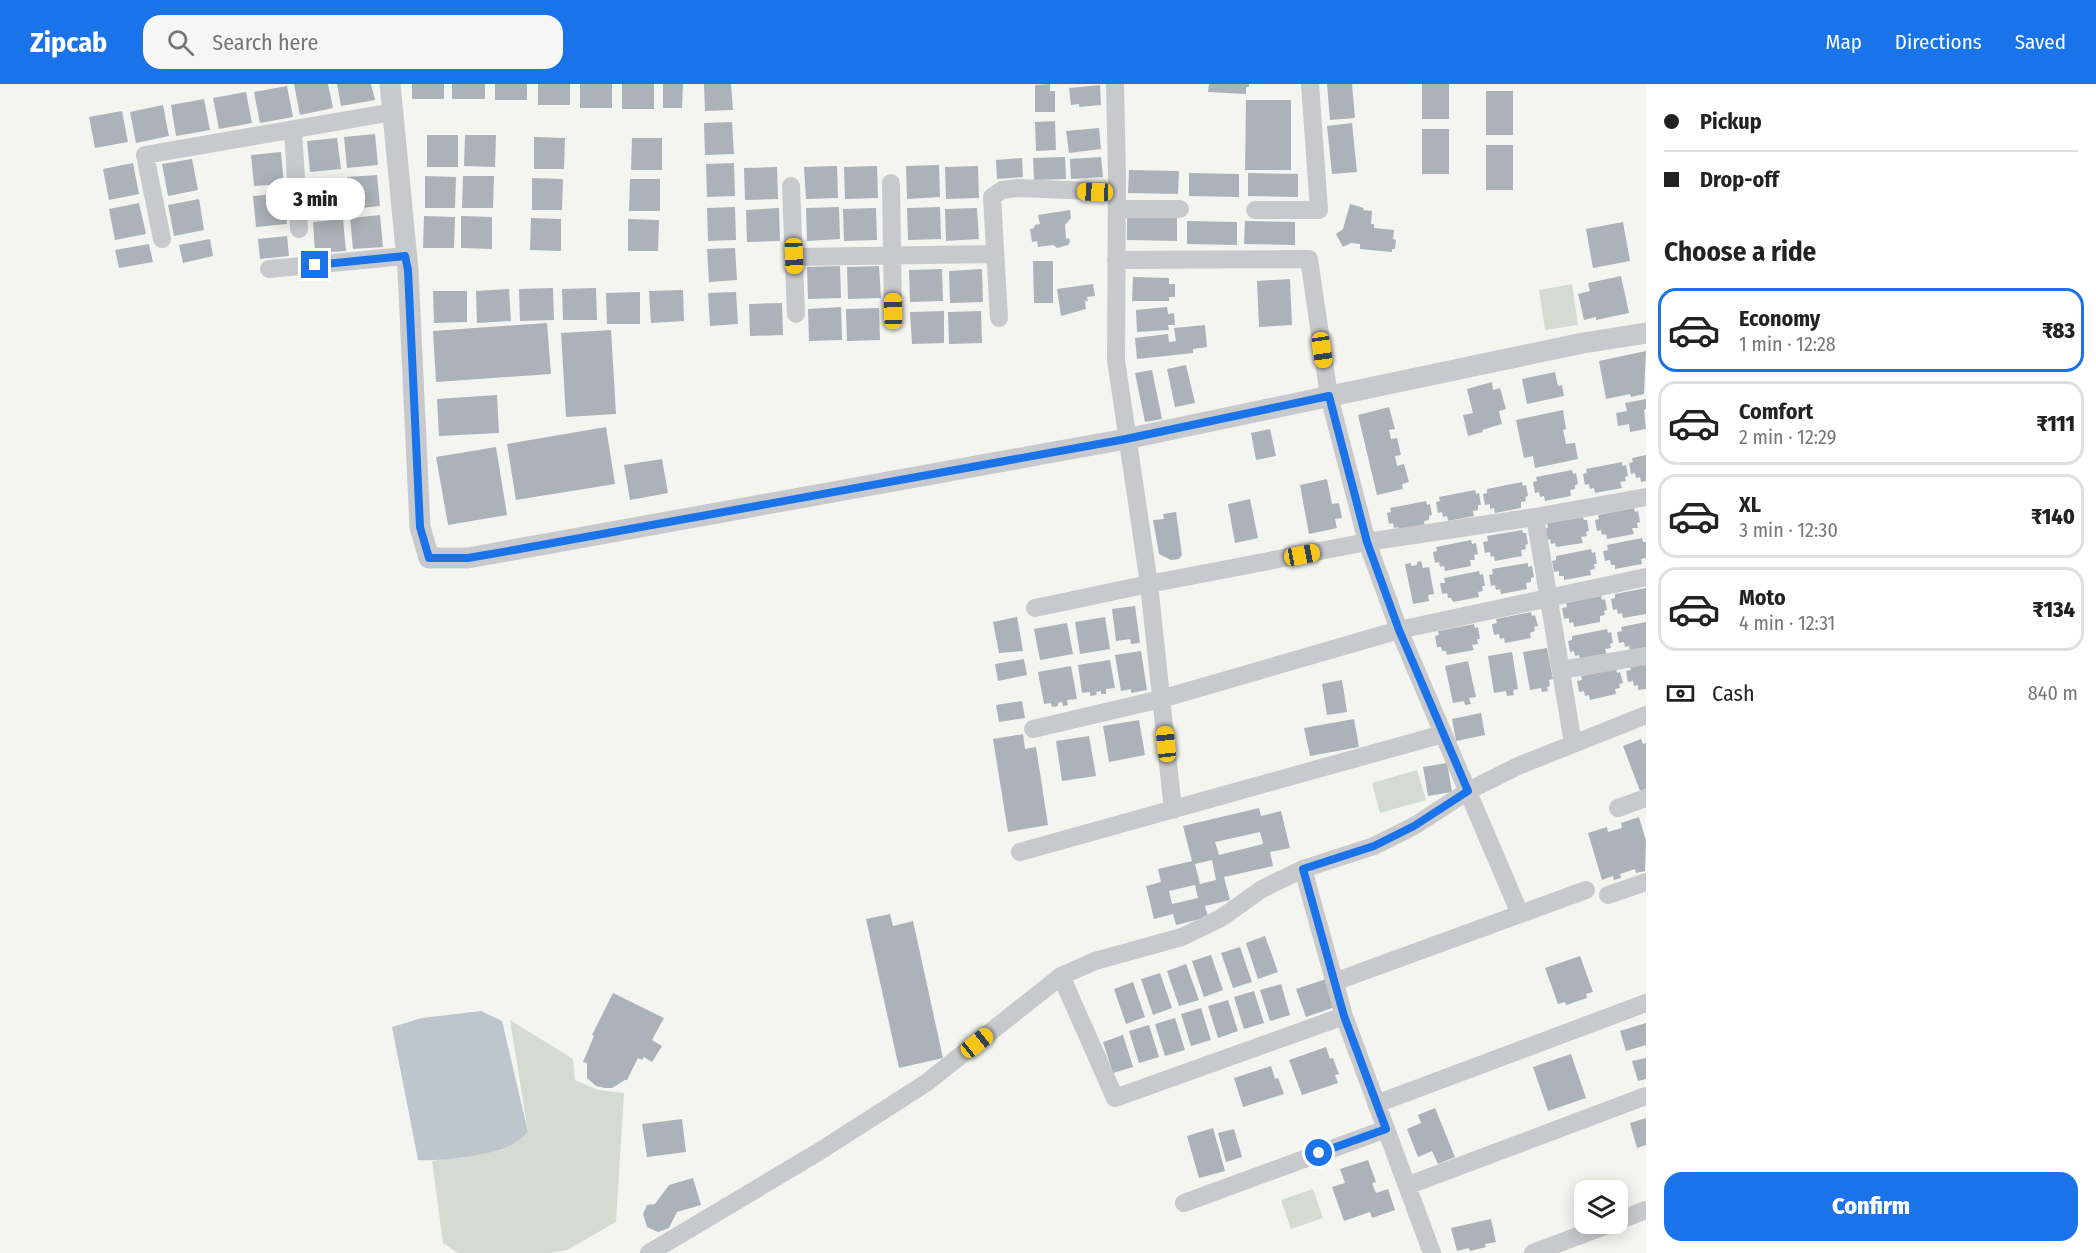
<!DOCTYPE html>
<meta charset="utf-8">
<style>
body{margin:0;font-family:"Fira Sans Condensed",sans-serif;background:#f6f6f6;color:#222;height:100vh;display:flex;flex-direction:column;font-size:22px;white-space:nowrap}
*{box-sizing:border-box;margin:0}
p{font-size:20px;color:#767676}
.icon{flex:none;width:33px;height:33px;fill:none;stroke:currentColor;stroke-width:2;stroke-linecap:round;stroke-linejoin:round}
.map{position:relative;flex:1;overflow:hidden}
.details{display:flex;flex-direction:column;background:#fff;width:450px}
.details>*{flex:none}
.guide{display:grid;align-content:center;height:132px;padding:0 18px;background:#fff}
.tools{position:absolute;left:1574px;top:1096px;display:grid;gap:12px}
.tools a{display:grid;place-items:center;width:54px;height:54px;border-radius:12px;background:#fff;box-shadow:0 3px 15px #0003;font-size:30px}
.end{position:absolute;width:27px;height:27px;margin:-14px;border:8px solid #1a73e8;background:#fff;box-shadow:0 0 0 3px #fff}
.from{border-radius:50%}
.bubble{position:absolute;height:42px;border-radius:18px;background:#fff;box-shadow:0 3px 15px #0003;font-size:20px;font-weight:800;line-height:42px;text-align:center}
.car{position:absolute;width:18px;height:36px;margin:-18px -9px;border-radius:8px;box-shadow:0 0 4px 2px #0007;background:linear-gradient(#f5c518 24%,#345 0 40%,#f5c518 0 76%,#345 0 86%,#f5c518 0)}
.guide b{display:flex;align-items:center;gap:21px;height:57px;font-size:22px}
.guide b+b{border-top:2px solid #e0e0e0}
.guide i{width:15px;height:15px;background:#222}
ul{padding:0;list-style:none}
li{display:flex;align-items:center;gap:18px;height:84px;margin:0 12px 9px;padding:0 6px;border:3px solid #e0e0e0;border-radius:18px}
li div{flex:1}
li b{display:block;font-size:22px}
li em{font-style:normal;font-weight:800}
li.on{border-color:#1a73e8}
li>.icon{width:54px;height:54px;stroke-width:1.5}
h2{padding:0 18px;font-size:27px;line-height:72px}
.pay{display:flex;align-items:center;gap:15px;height:66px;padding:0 18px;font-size:22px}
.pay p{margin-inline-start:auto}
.button{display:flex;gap:12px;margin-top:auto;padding:12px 18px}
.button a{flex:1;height:69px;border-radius:18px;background:#1a73e8;color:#fff;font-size:24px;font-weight:800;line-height:69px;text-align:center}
header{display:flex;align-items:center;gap:36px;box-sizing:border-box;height:84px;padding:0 30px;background:#1a73e8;color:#fff}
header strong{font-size:28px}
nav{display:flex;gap:33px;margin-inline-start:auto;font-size:21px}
.search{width:420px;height:54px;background:#f6f6f6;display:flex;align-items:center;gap:15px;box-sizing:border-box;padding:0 21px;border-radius:18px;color:#767676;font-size:22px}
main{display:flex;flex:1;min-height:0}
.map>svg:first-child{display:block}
</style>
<header>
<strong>Zipcab</strong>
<div class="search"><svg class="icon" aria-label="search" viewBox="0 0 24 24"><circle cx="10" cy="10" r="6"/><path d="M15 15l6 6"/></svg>Search here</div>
<nav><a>Map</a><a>Directions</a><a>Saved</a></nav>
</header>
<main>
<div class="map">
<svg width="1646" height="1169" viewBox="0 0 1646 1169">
<rect width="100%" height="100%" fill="#f4f5f0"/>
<!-- green -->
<path fill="#d4dcd1" d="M1572,200L1578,241L1545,246L1539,206Z
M1417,686L1426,716L1380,729L1372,699Z
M510,936L573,975L575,996L598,1006L624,1009L616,1138L567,1166L549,1169H458L443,1159L432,1077L502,1066L528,1048Z
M1313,1105L1323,1134L1291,1145L1281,1116Z"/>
<!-- water -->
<path fill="#bdc6cc" d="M481,927L502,937L528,1048C521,1055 514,1060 505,1064C488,1071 436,1078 418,1076L392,943L422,934Z"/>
<!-- building -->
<path fill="#acb2b9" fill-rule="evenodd" d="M294,0H328L333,24L300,31Z
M337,0H371L375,16L341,22Z
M412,0H444V15H412Z
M452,0H485V15H452Z
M495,0H527V16H495Z
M538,0H570V21H538Z
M580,0H612V24H580Z
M622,0H654V25H622Z
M663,0H683L682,24H663Z
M704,0H731L733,26L705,27Z
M1050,0V7H1055V28H1035V1Z
M1209,0H1249V3H1246V10L1208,8Z
M1327,0H1352L1355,34L1330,36Z
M1422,0H1449V35H1422Z
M1100,1L1101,21L1079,23V20L1071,21L1069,4Z
M287,2L293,33L260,39L254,8Z
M1486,7H1513V51H1486Z
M246,8L252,39L219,45L213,14Z
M204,15L210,46L176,52L171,21Z
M1246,16H1291V86H1245Z
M163,21L169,52L136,59L130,28Z
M122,27L128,58L95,64L89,33Z
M1055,37L1056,66L1036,67L1035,38Z
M732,38L734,70L705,71L704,39Z
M1352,39L1357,88L1332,90L1327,42Z
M1099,44L1101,65L1069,69L1066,47Z
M1422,45H1449V90H1422Z
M375,50L378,81L347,84L344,53Z
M427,51H458V83H427Z
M465,51H496L495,83L464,82Z
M534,53L565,54L564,85H534Z
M337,54L341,85L310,88L307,57Z
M632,54H662V86H631Z
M1486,61H1513V106H1486Z
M281,68L284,100L254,102L251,71Z
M1065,73L1066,95L1034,96L1033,74Z
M1101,73L1103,93L1071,95L1070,75Z
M1022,74L1023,93L997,95L996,76Z
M192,75L198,106L168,112L162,80Z
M133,79L139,110L109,116L103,85Z
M734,79L735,112L707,113L706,80Z
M939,81L940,113L907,115L906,82Z
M837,82L838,114L806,115L804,83Z
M877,82L878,114L845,115L844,83Z
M978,82L979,114L946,115L945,83Z
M777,83L778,115L745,116L744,84Z
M1129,86L1179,87L1178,110L1128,109Z
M1189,89L1239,90V113L1189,112Z
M1248,89L1298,90V113L1248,112Z
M377,91L380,122L350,125L347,93Z
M425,92L456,93L455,124H425Z
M463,92H494L493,124H462Z
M532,94L563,95L562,126H532Z
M340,95L343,126L312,129L309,98Z
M630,95H660V127H629Z
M284,109L287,140L256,143L253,112Z
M199,115L204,146L174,152L168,121Z
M139,119L146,150L115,156L109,125Z
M1350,120L1364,124L1363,126L1372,127L1371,140H1374V144L1394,146L1393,155L1396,156L1395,165H1392V168L1360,165V160L1351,159L1343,163L1336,150L1343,145Z
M735,123L736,156L708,157L707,124Z
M839,123L840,155L807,157L806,124Z
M940,123L941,155L908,156L907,124Z
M779,124L780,157L747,158L746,126Z
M876,124L877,156L844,157L843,125Z
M977,124L979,155L946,157L945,125Z
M1070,126L1071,134L1065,141L1066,155L1069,154L1070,158L1068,161L1057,164L1053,161L1038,163L1037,157L1032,158L1030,145L1034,144L1035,141L1040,140L1038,131Z
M380,131L383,163L353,165L350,134Z
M424,132L455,133L454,164H423Z
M461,132L492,133V165L461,164Z
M1127,133L1177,134V157L1127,156Z
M531,134L561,135V167L530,166Z
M343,135L346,167L315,169L313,138Z
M628,135L659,136L658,167H628Z
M1187,137L1237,138V161L1187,160Z
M1245,137L1295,138V161L1244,160Z
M1623,138L1630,177L1593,184L1586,145Z
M287,152L289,172L260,175L258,155Z
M210,155L213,172L183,179L179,161Z
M149,160L153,178L119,184L115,166Z
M735,164L737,196L709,198L707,165Z
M1033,177H1053V219H1034Z
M840,182L841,214L808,215L807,183Z
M879,182L881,214L848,215L847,183Z
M942,185L943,217L910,218L909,186Z
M982,185L983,218L950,219L949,187Z
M1621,192L1629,229L1596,236V233L1584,236L1578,210L1590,207L1588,199Z
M1133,193L1169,194V200H1175V213H1169V217H1132Z
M1290,195L1292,241L1259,243L1257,197Z
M1093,200L1095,212L1087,213L1088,217H1085L1086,225L1061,232L1057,205Z
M553,204L554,236L520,237L519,205Z
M596,204L597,236H563L562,205Z
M509,205L511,237L477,239L476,207Z
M683,206L684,237L651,239L649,207Z
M433,207H467V238L434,239Z
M640,208V240H607L606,209Z
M736,208L738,240L710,242L708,209Z
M782,219L783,251L750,252L749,220Z
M841,223L842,256L809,257L808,225Z
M1167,223L1168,230L1174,229L1175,241H1168L1169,246L1137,248L1136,226Z
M879,224L880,256L847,257L846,225Z
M944,227V259L912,260L910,228Z
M981,227L982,259L949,260L948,228Z
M547,239L551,290L436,298L433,247Z
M1205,241L1207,263L1193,265V269L1137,275L1135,254L1168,250L1169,258L1176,257L1174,244Z
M611,246L616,330L566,333L561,249Z
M1646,267L1644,310L1631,313L1630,310L1606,315L1599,277Z
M1186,281L1195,319L1175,323L1167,285Z
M1152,286L1162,335L1145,338L1135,289Z
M1555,288L1558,302L1562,301L1564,312L1527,320L1522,295Z
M1492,298L1493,306L1500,304L1506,325L1499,327L1502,340L1482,346L1483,348L1468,352L1463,331L1473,329L1467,305Z
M497,311L499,349L439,352L437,315Z
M1646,315V325L1644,326L1646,345L1630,348L1629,340L1618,342L1616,329L1627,327L1625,319Z
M1389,323L1395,345L1389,346L1391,355L1397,354L1401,371L1395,372L1397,382L1404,380L1409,398L1402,400L1403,405L1377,411L1358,331Z
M1563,326L1566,345L1563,346L1566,360L1575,359L1578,375L1535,384L1533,372L1524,374L1516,336Z
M606,343L615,400L516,416L507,360Z
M1270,345L1276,372L1256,376L1251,349Z
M496,363L507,431L448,441L436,373Z
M1646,371V397L1641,398L1640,393L1636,394L1635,389L1631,390L1629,379L1633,378L1632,374Z
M662,375L668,409L630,416L624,381Z
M1622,378V382L1626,381L1628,392L1625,393L1626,397L1620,398L1622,404L1595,409L1594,404L1590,405L1589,400L1585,401L1583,390L1587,389L1586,385Z
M1572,386L1573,390L1576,389L1578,400L1575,401V405L1570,406L1571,412L1545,417L1544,412L1540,413L1539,408L1535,409L1533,398L1537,397L1536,393Z
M1327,395L1332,420L1339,419L1342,434L1335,435L1337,444L1309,450L1300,401Z
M1522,398L1523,402L1526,401L1528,412L1525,413L1526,417L1521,418V424L1495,429L1494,424L1490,425V420L1485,421L1483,410L1487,409V405Z
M1475,406L1476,410L1479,409L1481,421H1478V426L1473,427L1474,432L1448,437L1447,432L1443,433L1442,428L1438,429L1436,418L1440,417L1439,413Z
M1250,415L1258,454L1235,459L1228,420Z
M1426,417L1427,421L1430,420L1432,431L1429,432V436L1424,437L1425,443L1399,448L1398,443L1394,444L1393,439L1389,440L1387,429L1391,428L1390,424Z
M1634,424L1635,428L1638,427L1640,438L1637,439L1638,444H1632L1634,450L1607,455L1606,450L1602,451L1601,446L1597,447L1595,436L1599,435L1598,431Z
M1176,428L1182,471L1179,475L1171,476L1159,470L1153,436L1164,435L1163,430Z
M1583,433L1584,436H1587L1589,447L1586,448L1587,452L1581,453L1583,459L1556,463L1555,459L1551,460L1550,455L1546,456L1544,445L1548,444L1547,439Z
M1522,446L1523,449H1526L1528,460L1525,461L1526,465L1521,466L1522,472L1495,477L1494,472L1491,473L1490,468L1485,469L1483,458L1488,457L1487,452Z
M1642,454L1643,458H1646V474L1641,475L1642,480L1615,485V481H1611L1610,476L1605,477L1603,467L1608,466L1607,461Z
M1471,456L1472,460L1476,459L1478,470L1474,471L1475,476H1470L1471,482L1445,487L1444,482L1440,483L1439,478L1435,479L1433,468L1437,467L1436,463Z
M1591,465L1592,469L1595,468L1597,480H1594L1595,485L1590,486L1591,491L1564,496V492H1559V487L1554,488L1552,477L1556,476V472Z
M1421,477L1423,484L1429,483L1434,510L1428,511L1429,517L1413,520L1405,480L1411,479V482L1417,481V478Z
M1528,479V483L1532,482L1534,493L1531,494V498L1526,499L1527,505L1501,510L1500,505L1496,506L1495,501L1491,502L1489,491L1493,490L1492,485Z
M1479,487L1480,491L1483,490L1485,502H1482L1483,507L1478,508L1479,513L1453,518L1451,514H1448L1447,509L1442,510L1440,499H1445L1444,494Z
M1646,504V530L1623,534L1622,529L1618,530L1617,525L1613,526L1611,515L1615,514V510Z
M1601,512L1602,516L1605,515L1607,526L1604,527L1605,531L1600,532V538L1574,543L1573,538L1569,539V534L1564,535L1562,524L1567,523L1566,519Z
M1135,522L1140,559L1131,560L1130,555L1116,557L1112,525Z
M1531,528L1532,532L1535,531L1538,542L1534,543L1535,547L1530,549L1531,554L1505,559L1504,554L1500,555L1499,550L1494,551L1492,540L1497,539L1496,535Z
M1017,533L1023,567L999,569L993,538Z
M1105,533L1110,565L1080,570L1075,538Z
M1646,538V564L1630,567L1629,562L1625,563L1624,558L1619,559L1617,548L1622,547L1621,543Z
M1067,539L1073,570L1040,576L1034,545Z
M1474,540L1475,544L1478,543L1480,555H1477L1478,560L1472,561L1474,566L1447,571L1446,567H1442L1441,563H1437L1435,552L1439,551L1438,547Z
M1607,545L1608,549L1611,548L1613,559L1610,560L1611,564L1605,565L1607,571L1580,576L1579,571L1575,572L1574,567L1570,568L1568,557L1572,556V552Z
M1547,564L1553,595L1549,596L1550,602L1547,603L1548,607L1542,608L1541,604L1530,606L1523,568Z
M1141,567L1147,606L1131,609V605L1121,607L1115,571Z
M1512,568L1518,605L1513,606L1514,611L1507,612L1506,607L1494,609L1488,572Z
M1024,575L1027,591L998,597L995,580Z
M1110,576L1115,604L1106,605V610H1101V607L1096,608L1097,611L1090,612V608L1082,609L1078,581Z
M1468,577L1476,613L1469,614L1471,620L1465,621L1464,617L1453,619L1445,582Z
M1646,579V605L1638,606V601L1634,602L1633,597L1628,598L1626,587L1631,586L1630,582Z
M1071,582L1077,615L1067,616L1068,621L1063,622L1062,618L1058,619V622L1052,623L1051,619L1044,620L1038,588Z
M1616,585L1617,589L1620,588L1623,599L1619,600L1620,604L1615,605L1616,610L1590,616L1589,611L1585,612L1584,607L1579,608L1577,597L1582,596L1581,592Z
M1342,596L1347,628L1327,631L1322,600Z
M1022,617L1025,634L999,638L996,621Z
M1481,629L1485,651L1456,657L1452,635Z
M1354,635L1359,663L1310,672L1304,644Z
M1139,636L1145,671L1109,678L1103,642Z
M1023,650L1025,665L1036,663L1048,741L1008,748L993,655Z
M1089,652L1096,692L1062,697L1056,657Z
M1641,655L1643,660L1646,659V705L1640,707L1623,662Z
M1447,679L1452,708L1428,712L1423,683Z
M1259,724L1261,732L1281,727L1290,764L1270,768L1273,782L1224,793L1230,816L1205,822L1208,833L1176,841L1173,830L1154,835L1146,802L1161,798L1158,785L1192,777L1183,742ZM1260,748L1263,760L1219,771L1215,758ZM1212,776L1216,796L1200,800L1195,780ZM1195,801L1198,814L1172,820L1169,807Z
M1639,733L1646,757L1645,787L1636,789L1635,785L1620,790L1621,794L1614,796L1613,792L1602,796L1588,749L1607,743L1608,748L1622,744L1621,739Z
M890,830L893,842L913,837L943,974L899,984L866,835Z
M1265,852L1278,888L1258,895L1246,859Z
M1240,863L1252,898L1233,904L1221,869Z
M1211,871L1223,906L1204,913L1192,877Z
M1580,872L1593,908L1586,910L1587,914L1566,921L1565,918L1558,920L1545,884Z
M1186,880L1199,916L1179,922L1167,887Z
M1160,889L1172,924L1153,931L1141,895Z
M1326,895L1335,923L1306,933L1296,905Z
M1133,898L1145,933L1126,940L1114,905Z
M1281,900L1290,931L1270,937L1260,906Z
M1254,907L1264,939L1244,945L1234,913Z
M613,909L664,934L652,956L662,962L652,978L644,973L642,976L638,974L627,996H625L612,1004H605L596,1002L587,994V979L583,978L594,952L592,951Z
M1228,916L1238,947L1218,954L1208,922Z
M1201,924L1211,956L1191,962L1181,930Z
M1175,934L1185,966L1165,972L1155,940Z
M1646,939V961L1626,967L1620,947Z
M1149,941L1159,973L1139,979L1129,947Z
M1123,951L1133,983L1113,989L1103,958Z
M1326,963L1330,975L1333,974L1339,990L1335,991L1338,999L1302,1011L1289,976Z
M1571,970L1586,1014L1548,1027L1533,983Z
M1646,974V995L1638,997L1632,977Z
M1271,982L1275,995L1278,994L1284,1010L1243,1023L1234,994Z
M1435,1024L1455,1073L1438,1080L1432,1067L1418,1073L1407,1045L1421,1039L1418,1031Z
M1646,1034V1061L1637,1064L1630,1039Z
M682,1035L686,1068L647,1073L642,1040Z
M1213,1044L1225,1087L1199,1094L1187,1052Z
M1234,1045L1242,1073L1226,1078L1218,1049Z
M1368,1076L1376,1098L1372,1099L1376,1109L1388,1105L1395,1126L1372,1134L1370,1128L1344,1137L1332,1103L1345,1099L1340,1085Z
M693,1094L701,1121L677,1128L669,1144L658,1148L647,1143L643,1130L647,1121L655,1120L669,1101Z
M1491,1135L1496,1158L1485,1160L1486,1163L1470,1167L1469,1164L1457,1167L1451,1144Z"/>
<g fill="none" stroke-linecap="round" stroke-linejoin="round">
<!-- minor -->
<path stroke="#c7c9cd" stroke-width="18" d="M1115,0L1117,91L1116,276L1149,500L1173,726
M293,47L299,145
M891,99L893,227
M791,102L796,230
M1117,125H1180
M1255,126H1319L1310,0
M162,155L145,71L393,28
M794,173L994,170
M1116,176L1309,175L1329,312L1367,458L1399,546L1520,830
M269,185L405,172
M999,234L992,113L1002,106L1018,104L1117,108
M1535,433L1646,413
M1035,524L1149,500L1367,458L1535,433L1573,659
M1561,586L1646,572
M1033,645L1161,615L1399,546L1646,493
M1618,724L1646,714
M1020,768L1443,650
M1303,785L1344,932
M1608,811L1646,798
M1334,898L1586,806
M1376,1020L1646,919
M1409,1101L1646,1012
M1184,1119L1386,1045
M1617,1137L1646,1126
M649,1169L820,1067L926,999L1061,892
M1432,1169L1344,932L1115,1014L1061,892L1095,877L1182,853L1221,834L1262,805L1303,785L1374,762L1414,742L1468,707L1518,682L1646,631
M1533,1169L1610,1140"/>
<!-- tertiary -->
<path stroke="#c7c9cd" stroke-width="21" d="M390,0L408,186L420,443L429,474H468L1126,355L1583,259L1646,249"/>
</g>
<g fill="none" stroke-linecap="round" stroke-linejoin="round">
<!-- route -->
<path stroke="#1a73e8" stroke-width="8" d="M315,181L405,172L408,186L420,443L429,474H468L514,466L1126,355L1329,312L1367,458L1399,546L1468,707L1414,742L1374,762L1303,785L1344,932L1386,1045L1319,1069"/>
</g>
</svg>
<div class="tools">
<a><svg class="icon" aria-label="layers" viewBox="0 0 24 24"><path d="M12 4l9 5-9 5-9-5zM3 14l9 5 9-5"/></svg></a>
</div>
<i class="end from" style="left:1319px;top:1069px"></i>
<i class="end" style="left:315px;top:181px"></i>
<div class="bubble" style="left:266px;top:94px;width:99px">3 min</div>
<i class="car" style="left:1095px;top:108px;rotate:272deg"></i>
<i class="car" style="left:794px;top:172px;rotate:178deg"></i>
<i class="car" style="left:893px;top:227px;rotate:359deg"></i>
<i class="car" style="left:1322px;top:266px;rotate:172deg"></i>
<i class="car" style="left:1302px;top:471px;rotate:79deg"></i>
<i class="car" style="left:1166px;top:660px;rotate:354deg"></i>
<i class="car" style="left:977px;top:959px;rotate:51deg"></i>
</div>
<section class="details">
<div class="guide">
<b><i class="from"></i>Pickup</b>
<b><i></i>Drop-off</b>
</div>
<h2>Choose a ride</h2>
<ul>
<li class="on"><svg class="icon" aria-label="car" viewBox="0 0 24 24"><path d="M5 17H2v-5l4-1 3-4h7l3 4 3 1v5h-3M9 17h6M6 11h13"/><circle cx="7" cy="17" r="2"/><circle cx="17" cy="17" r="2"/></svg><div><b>Economy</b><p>1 min · 12:28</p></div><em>₹83</em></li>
<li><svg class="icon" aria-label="car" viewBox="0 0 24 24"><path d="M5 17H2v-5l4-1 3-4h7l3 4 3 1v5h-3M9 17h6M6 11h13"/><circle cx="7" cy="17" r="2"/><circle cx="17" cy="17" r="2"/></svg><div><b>Comfort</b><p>2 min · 12:29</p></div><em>₹111</em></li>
<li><svg class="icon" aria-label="car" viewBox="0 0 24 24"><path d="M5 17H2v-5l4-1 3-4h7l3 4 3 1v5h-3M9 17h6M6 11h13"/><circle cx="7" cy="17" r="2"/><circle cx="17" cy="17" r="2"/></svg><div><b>XL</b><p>3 min · 12:30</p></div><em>₹140</em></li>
<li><svg class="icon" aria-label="car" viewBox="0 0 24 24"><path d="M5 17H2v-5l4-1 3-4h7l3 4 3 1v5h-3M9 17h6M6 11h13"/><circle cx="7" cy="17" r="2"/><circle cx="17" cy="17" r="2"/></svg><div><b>Moto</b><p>4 min · 12:31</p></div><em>₹134</em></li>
</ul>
<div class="pay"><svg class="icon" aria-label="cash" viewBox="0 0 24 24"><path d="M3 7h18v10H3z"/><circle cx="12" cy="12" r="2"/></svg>Cash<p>840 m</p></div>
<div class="button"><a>Confirm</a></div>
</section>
</main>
